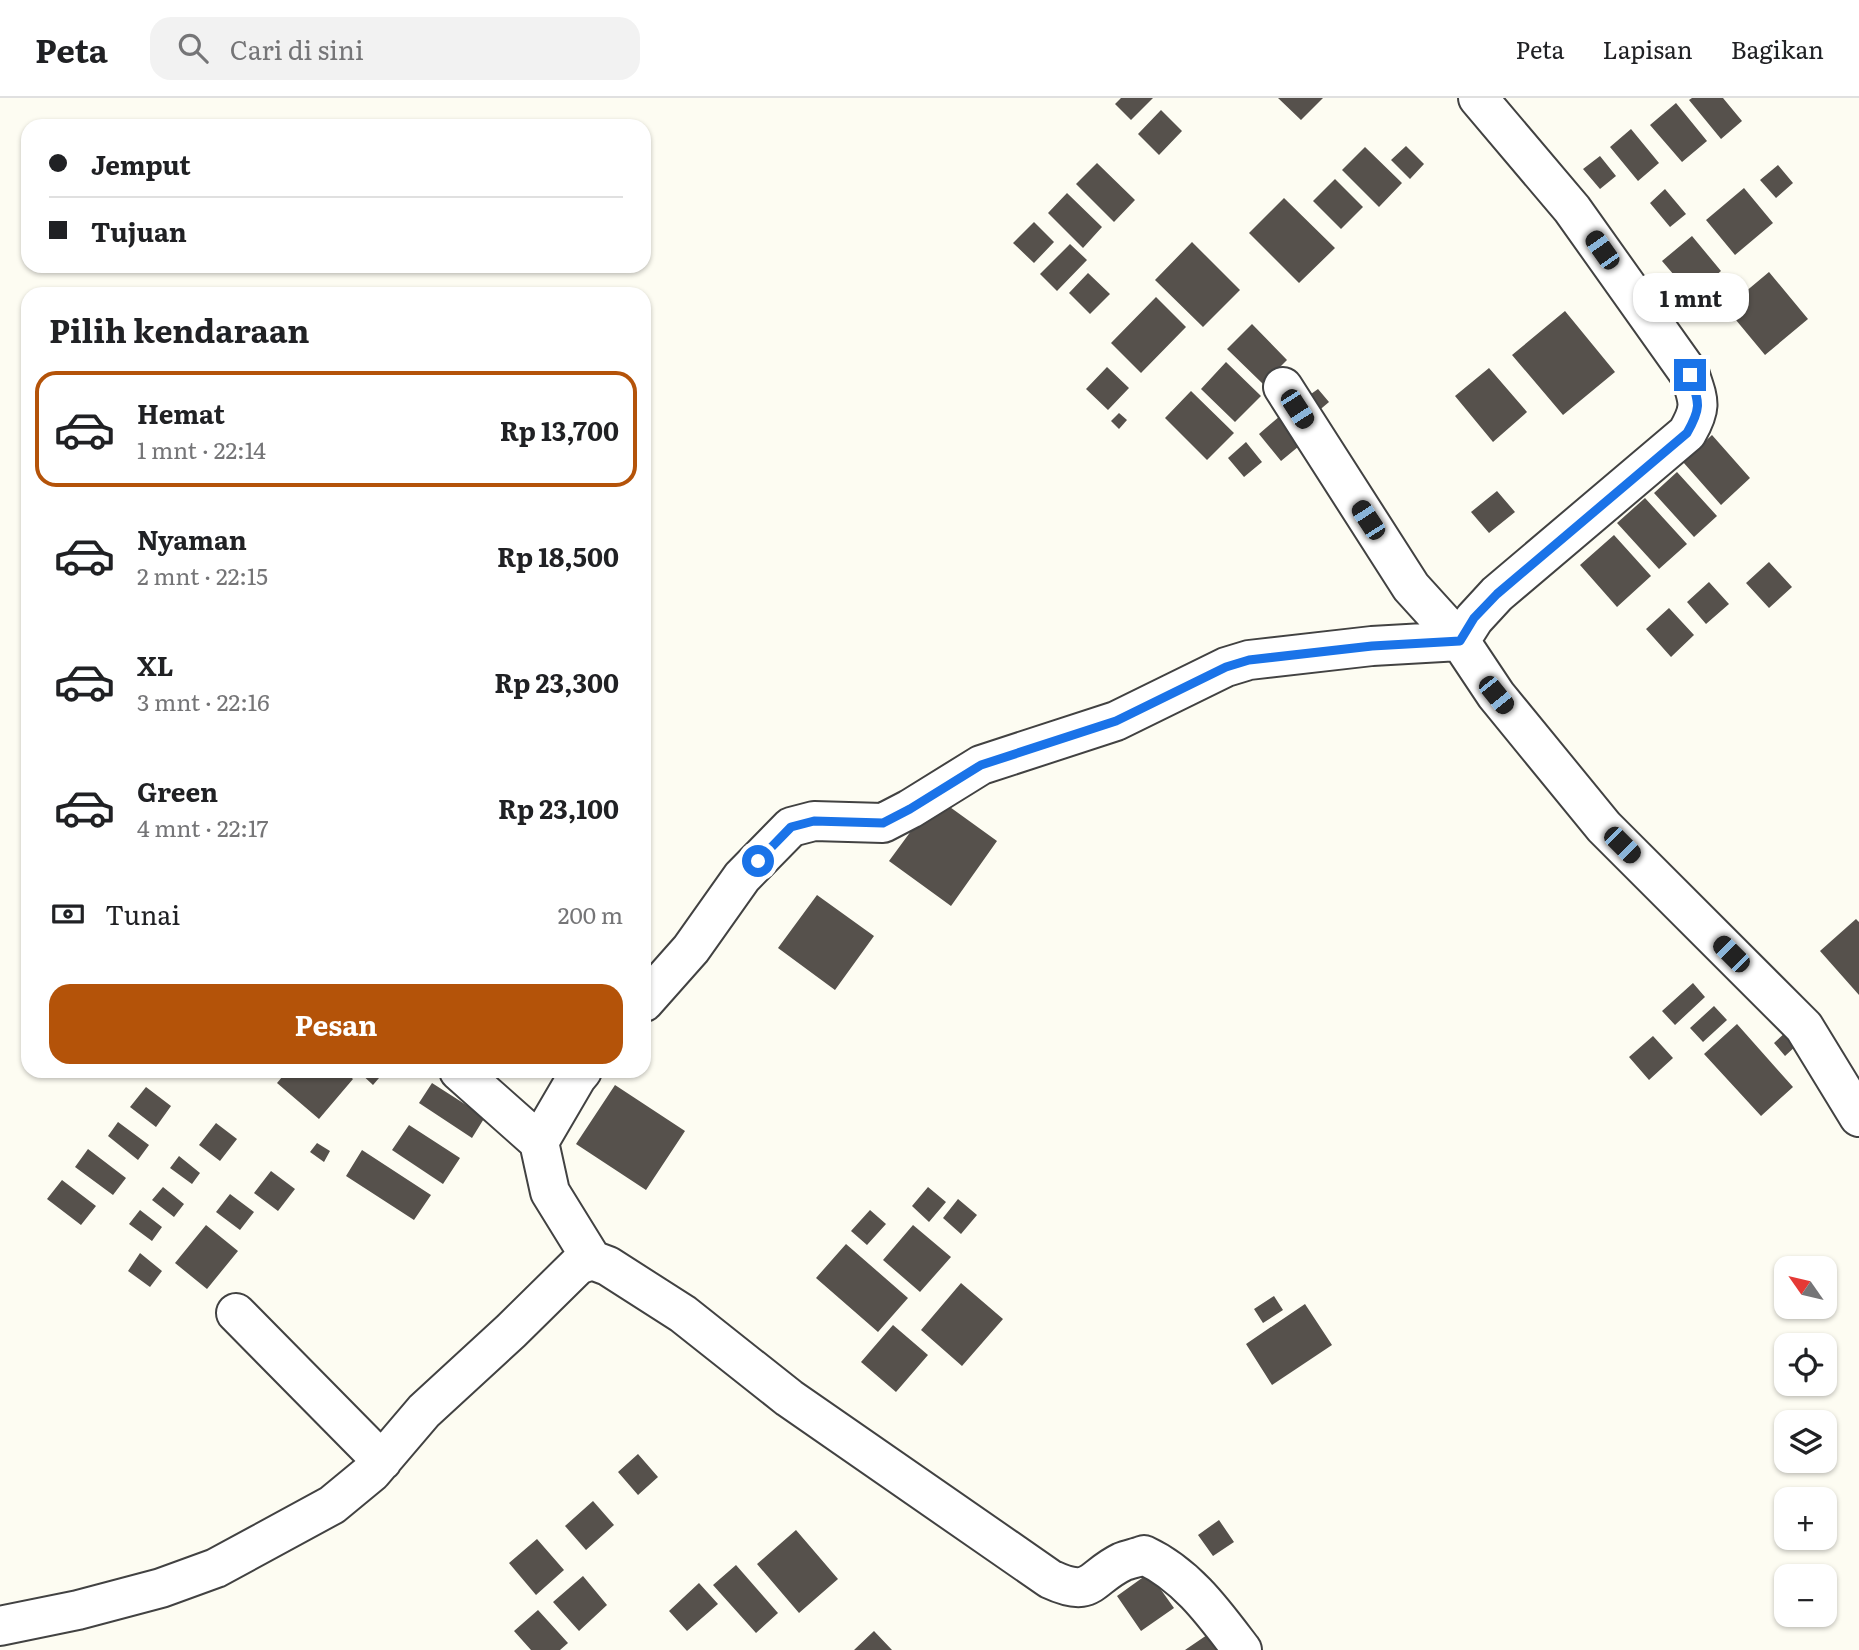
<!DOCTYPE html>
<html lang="id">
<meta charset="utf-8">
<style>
body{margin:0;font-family:Literata,serif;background:#f2f2f2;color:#202124;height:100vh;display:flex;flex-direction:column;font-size:26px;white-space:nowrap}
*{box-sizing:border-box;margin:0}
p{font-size:23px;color:#757577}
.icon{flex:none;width:38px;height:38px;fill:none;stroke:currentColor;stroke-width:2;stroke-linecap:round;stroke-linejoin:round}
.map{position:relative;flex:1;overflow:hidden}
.details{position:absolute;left:21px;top:189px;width:630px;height:791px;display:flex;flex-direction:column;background:#fff;border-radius:21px;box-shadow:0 2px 5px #0004}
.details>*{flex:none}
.top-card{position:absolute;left:21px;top:21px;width:630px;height:154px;border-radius:21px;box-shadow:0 2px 5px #0004;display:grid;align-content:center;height:154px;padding:0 28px;background:#fff}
.needle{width:46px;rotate:304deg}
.fabs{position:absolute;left:1774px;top:1158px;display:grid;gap:14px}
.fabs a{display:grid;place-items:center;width:63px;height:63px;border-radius:14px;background:#fff;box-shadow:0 2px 5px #0004;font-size:35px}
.end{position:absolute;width:32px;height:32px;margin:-16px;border:9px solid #1a73e8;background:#fff;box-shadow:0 0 0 4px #fff}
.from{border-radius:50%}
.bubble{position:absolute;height:49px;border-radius:21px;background:#fff;box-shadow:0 2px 5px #0004;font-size:23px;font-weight:700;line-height:49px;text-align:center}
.car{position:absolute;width:21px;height:42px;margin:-21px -10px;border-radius:9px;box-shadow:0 0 5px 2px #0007;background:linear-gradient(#222 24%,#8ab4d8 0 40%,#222 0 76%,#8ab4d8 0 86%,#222 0)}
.top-card b{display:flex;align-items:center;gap:24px;height:66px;font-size:26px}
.top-card b+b{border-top:2px solid #e0e0e0}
.top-card i{width:18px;height:18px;background:#202124}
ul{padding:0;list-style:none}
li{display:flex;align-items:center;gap:21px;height:116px;margin:0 14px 10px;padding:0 14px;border:4px solid transparent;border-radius:21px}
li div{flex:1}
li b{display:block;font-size:26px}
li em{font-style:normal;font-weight:700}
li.active{border-color:#b45309}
li>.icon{width:63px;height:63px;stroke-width:1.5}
h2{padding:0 28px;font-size:32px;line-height:84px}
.pay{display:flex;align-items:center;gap:18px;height:77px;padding:0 28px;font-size:26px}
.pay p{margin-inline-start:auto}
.button{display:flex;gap:14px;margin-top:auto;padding:14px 28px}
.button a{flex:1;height:80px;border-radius:21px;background:#b45309;color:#fff;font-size:28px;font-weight:700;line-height:80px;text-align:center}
header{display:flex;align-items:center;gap:42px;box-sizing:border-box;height:98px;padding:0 35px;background:#fff;border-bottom:2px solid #e0e0e0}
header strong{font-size:33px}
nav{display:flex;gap:38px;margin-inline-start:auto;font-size:24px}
.search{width:490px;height:63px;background:#f2f2f2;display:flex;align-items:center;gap:18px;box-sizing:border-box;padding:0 24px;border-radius:21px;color:#757577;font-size:26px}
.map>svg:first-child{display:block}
</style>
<header>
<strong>Peta</strong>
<div class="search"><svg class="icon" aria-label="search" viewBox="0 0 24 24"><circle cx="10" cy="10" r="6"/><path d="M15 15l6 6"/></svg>Cari di sini</div>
<nav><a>Peta</a><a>Lapisan</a><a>Bagikan</a></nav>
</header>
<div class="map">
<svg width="1859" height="1552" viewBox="0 0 1859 1552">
<rect width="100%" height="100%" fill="#fdfcf2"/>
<!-- building -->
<path fill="#56514c" d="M1121,0H1153L1131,22L1115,6Z
M1278,0H1323L1301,22Z
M1692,0H1723L1742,23L1721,41L1689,2Z
M1676,5L1707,43L1682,64L1650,27Z
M1161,12L1182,33L1159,57L1138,36Z
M1631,31L1659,65L1638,83L1610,49Z
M1406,48L1424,66L1410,81L1391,62Z
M1365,49L1402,85L1379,109L1342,72Z
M1600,58L1616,78L1600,91L1583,71Z
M1097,65L1135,102L1114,124L1076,86Z
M1778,67L1793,85L1776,100L1760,82Z
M1335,81L1363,109L1341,131L1313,103Z
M1744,90L1773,125L1735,157L1706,122Z
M1665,91L1686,116L1670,129L1650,105Z
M1067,95L1102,129L1083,150L1048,115Z
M1284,100L1335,150L1299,185L1249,135Z
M1034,124L1054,144L1034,165L1013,145Z
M1692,138L1721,173L1692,198L1662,163Z
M1192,144L1240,192L1203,229L1155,182Z
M1070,146L1087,162L1057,193L1040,176Z
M1769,174L1808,221L1765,257L1726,210Z
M1088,175L1110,196L1090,216L1069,195Z
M1156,199L1186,229L1141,275L1111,245Z
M1565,213L1615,274L1563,317L1512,257Z
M1252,226L1287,262L1263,286L1227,251Z
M1226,264L1261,298L1235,324L1201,291Z
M1107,269L1129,290L1108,312L1086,291Z
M1489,270L1527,314L1493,344L1455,298Z
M1318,291L1329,304L1316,315L1304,301Z
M1191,293L1234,335L1207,362L1165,320Z
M1287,312L1310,339L1281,363L1259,336Z
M1119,315L1127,322L1119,331L1111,323Z
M1712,337L1750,380L1721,407L1683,364Z
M1246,344L1262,364L1244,379L1228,360Z
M1677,374L1717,418L1694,439L1654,395Z
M1497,393L1515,414L1489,435L1471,414Z
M1645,400L1687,446L1659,471L1617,425Z
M1614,437L1651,478L1617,509L1580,467Z
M1769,464L1792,489L1769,510L1746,485Z
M1709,484L1729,506L1706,526L1687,504Z
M1669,510L1694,537L1671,559L1646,531Z
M936,699L997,743L951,808L889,763Z
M817,797L874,838L835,892L778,850Z
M1856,821L1859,824V897L1820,853Z
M1693,885L1705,899L1675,927L1662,913Z
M1714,908L1727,922L1703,944L1690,930Z
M1737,926L1793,989L1761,1018L1704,956Z
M1787,933L1798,946L1785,958L1774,945Z
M1653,938L1673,960L1649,982L1629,959Z
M287,973H344L353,981L319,1021L277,985Z
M358,973H385L373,987Z
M432,985L485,1019L472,1040L419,1005Z
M615,987L685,1033L646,1092L576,1046Z
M146,989L171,1008L156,1029L130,1009Z
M118,1024L149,1047L138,1062L108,1038Z
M216,1025L237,1041L220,1063L199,1047Z
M409,1027L460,1060L443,1086L392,1052Z
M317,1045L330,1053L324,1064L310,1054Z
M88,1051L126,1080L113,1097L75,1069Z
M362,1052L431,1097L414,1122L346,1078Z
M179,1058L200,1075L192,1086L170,1070Z
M271,1073L295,1091L278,1113L254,1095Z
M62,1082L96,1108L81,1127L47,1101Z
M163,1089L184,1106L174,1119L152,1102Z
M928,1089L946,1104L929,1124L912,1108Z
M230,1096L254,1114L240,1132L216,1114Z
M958,1101L977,1117L961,1136L943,1120Z
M140,1112L162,1129L152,1143L129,1126Z
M870,1112L886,1126L867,1147L851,1133Z
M206,1127L238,1153L207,1191L175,1165Z
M913,1127L951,1159L920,1194L883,1162Z
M846,1146L908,1200L878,1234L816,1180Z
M140,1155L162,1173L150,1189L128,1173Z
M961,1185L1003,1221L962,1268L921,1232Z
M1274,1198L1283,1212L1263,1225L1254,1211Z
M1305,1206L1332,1247L1272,1287L1246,1246Z
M893,1227L928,1257L896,1294L861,1264Z
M638,1356L658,1379L638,1397L618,1374Z
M593,1403L614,1427L586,1452L565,1428Z
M1219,1422L1234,1444L1213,1458L1198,1437Z
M796,1432L838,1481L799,1515L757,1466Z
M537,1441L564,1472L536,1497L509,1465Z
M736,1467L778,1515L756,1535L713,1487Z
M1149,1475L1174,1510L1141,1533L1117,1498Z
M583,1478L607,1507L579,1533L553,1504Z
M699,1485L718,1506L687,1533L669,1513Z
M538,1512L568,1545L560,1552H531L514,1533Z
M874,1533L892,1552H854Z
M1207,1537L1218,1552H1185Z"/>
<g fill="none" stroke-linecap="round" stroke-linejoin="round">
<!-- minor casing -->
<g stroke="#424242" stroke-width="42">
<path id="minor" d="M1478,0L1572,111L1690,277C1699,304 1702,309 1687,335L1497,496L1474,521L1460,543L1496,597L1604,729L1804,929L1859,1019
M1283,289L1411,489L1460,543
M644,904L691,851L742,779L791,729L814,723L883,725L910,711L981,667L1116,623L1226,569L1249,562L1372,548L1460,543
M459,973L539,1044L550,1094L592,1162
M539,1044L577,979L582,973
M236,1215L382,1363
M0,1528L78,1512L161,1490L216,1470L332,1407L372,1374L424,1313L511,1233L578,1167L592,1162L608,1168L683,1216L789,1300L1050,1481C1093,1501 1089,1480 1122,1464C1129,1461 1137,1460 1144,1457C1187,1477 1214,1515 1242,1552"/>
</g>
<!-- minor -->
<use href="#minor" stroke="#fff" stroke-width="38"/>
</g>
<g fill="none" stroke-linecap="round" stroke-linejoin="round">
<!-- route -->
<path stroke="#1a73e8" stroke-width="9" d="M758,763L791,729L814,723L883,725L910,711L981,667L1116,623L1226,569L1249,562L1372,548L1460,543L1474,520L1497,496L1687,335C1702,309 1699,305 1690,277"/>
</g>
</svg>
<div class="fabs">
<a><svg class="needle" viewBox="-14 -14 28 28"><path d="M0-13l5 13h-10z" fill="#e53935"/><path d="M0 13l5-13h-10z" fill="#757577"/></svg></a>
<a><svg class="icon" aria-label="locate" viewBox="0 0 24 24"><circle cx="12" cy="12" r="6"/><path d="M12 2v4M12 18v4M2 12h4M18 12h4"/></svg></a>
<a><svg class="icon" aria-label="layers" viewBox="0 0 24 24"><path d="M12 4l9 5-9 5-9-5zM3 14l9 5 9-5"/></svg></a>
<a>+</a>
<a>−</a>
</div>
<i class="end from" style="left:758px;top:763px"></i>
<i class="end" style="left:1690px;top:277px"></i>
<div class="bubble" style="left:1633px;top:175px;width:116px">1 mnt</div>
<i class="car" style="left:1602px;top:152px;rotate:325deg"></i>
<i class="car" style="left:1297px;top:311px;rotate:147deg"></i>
<i class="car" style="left:1368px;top:422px;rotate:327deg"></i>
<i class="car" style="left:1496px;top:597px;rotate:141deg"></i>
<i class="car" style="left:1622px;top:747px;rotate:135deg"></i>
<i class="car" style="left:1731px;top:856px;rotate:315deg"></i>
<div class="top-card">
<b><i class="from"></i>Jemput</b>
<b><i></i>Tujuan</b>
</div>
<section class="details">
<h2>Pilih kendaraan</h2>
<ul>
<li class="active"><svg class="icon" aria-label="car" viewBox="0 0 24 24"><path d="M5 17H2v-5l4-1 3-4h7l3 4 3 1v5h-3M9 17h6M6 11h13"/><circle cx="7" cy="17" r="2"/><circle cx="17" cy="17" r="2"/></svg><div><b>Hemat</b><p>1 mnt · 22:14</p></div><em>Rp 13,700</em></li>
<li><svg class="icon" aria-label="car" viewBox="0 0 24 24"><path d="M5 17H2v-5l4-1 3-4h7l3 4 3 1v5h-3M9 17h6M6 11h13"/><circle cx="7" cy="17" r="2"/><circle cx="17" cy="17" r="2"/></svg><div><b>Nyaman</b><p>2 mnt · 22:15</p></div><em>Rp 18,500</em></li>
<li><svg class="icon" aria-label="car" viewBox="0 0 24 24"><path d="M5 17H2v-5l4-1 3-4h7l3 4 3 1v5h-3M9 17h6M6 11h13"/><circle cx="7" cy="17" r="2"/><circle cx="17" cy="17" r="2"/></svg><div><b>XL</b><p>3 mnt · 22:16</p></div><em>Rp 23,300</em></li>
<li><svg class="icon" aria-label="car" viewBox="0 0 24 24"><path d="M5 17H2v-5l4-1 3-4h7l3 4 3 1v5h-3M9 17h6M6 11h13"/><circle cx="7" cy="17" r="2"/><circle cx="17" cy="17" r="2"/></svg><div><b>Green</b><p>4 mnt · 22:17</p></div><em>Rp 23,100</em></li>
</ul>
<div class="pay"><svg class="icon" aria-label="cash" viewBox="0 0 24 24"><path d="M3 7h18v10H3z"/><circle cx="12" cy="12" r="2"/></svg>Tunai<p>200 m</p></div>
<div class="button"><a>Pesan</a></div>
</section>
</div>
